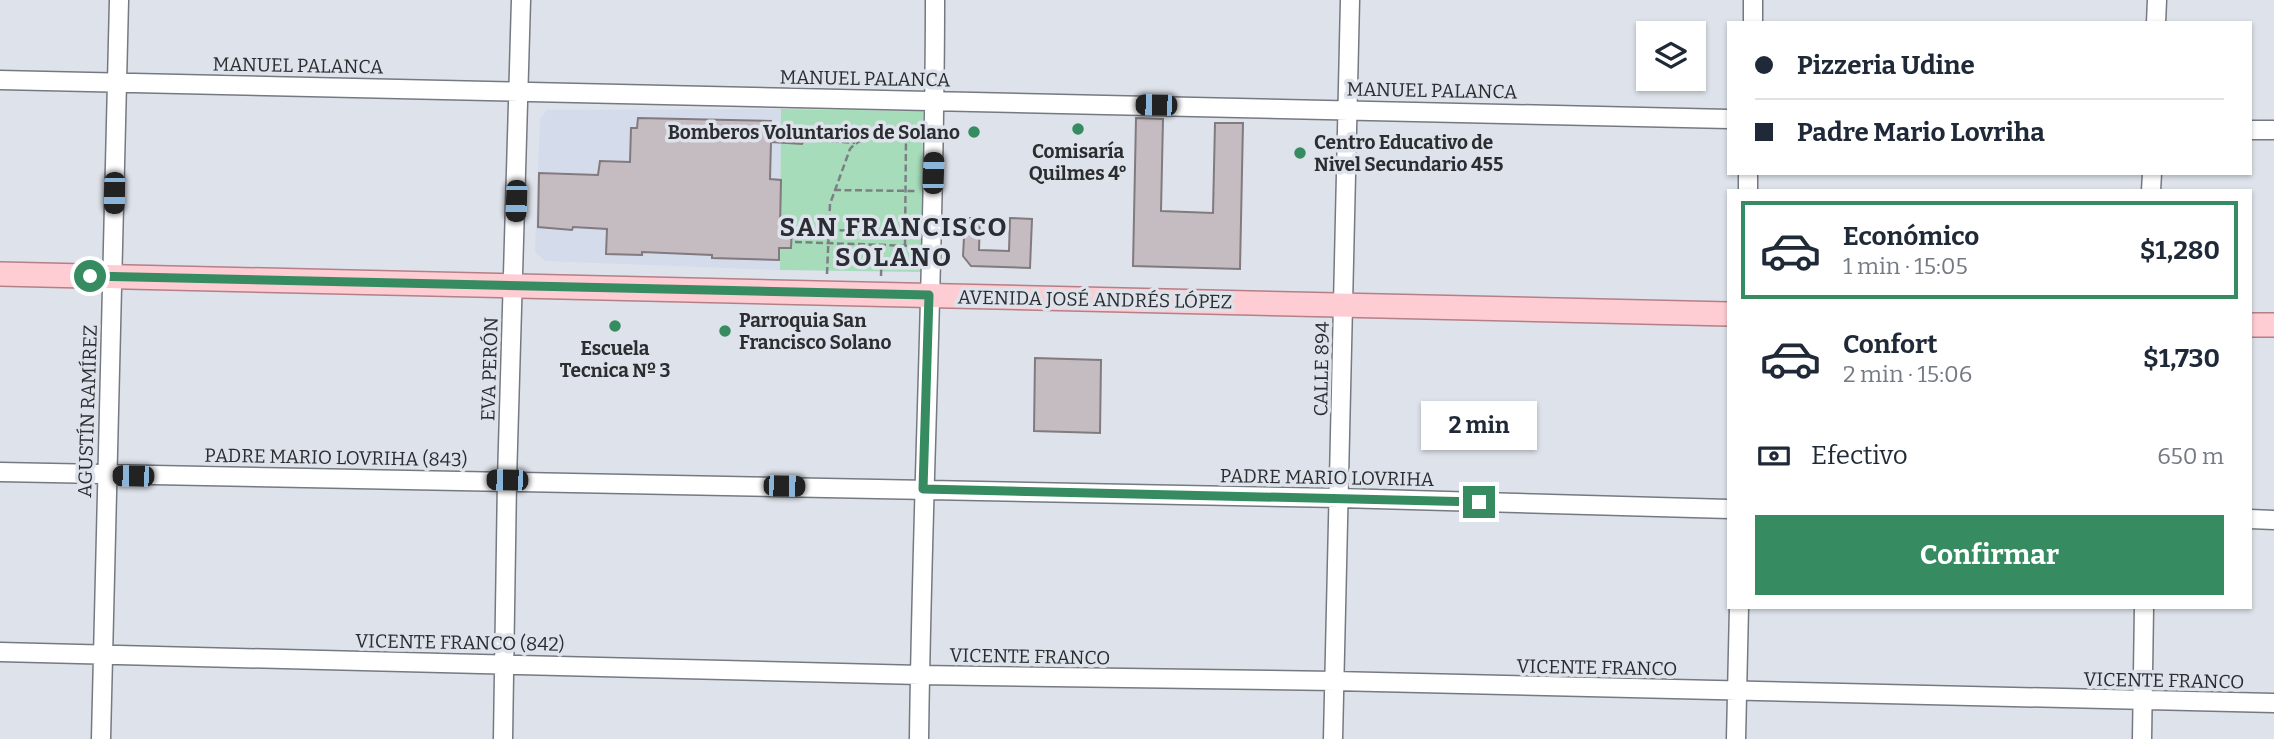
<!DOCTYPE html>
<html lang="es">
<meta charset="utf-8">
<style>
body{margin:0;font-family:Bitter,serif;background:#f2f2f3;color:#1f2937;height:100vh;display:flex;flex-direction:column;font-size:26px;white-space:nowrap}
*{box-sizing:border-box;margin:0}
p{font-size:23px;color:#747a83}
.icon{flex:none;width:38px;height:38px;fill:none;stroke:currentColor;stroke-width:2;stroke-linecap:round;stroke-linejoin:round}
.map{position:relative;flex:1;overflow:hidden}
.details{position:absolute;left:1727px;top:189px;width:525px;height:420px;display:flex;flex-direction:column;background:#fff;border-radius:0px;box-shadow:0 2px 5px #0004}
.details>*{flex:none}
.guide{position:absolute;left:1727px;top:21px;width:525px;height:154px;border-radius:0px;box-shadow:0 2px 5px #0004;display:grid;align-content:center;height:154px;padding:0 28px;background:#fff}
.controls{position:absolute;left:1636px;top:21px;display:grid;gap:14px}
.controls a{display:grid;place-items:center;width:70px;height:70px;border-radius:0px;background:#fff;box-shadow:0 2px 5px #0004;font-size:35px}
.end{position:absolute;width:32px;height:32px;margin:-16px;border:9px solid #368c60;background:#fff;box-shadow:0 0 0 4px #fff}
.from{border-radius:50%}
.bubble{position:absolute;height:49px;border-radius:0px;background:#fff;box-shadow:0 2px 5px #0004;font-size:23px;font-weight:700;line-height:49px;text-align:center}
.car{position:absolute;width:21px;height:42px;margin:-21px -10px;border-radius:9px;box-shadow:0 0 5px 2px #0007;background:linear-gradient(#222 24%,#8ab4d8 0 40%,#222 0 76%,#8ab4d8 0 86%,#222 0)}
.guide b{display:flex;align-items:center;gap:24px;height:66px;font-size:26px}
.guide b+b{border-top:2px solid #e0e1e3}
.guide i{width:18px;height:18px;background:#1f2937}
ul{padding:12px 0 0;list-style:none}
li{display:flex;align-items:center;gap:21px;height:98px;margin:0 14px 10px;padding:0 14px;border:4px solid transparent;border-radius:0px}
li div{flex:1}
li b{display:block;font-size:26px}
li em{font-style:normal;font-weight:700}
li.current{border-color:#368c60}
li>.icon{width:63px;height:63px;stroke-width:1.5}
.pay{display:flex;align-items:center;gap:18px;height:77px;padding:0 28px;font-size:26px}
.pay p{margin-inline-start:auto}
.action{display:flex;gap:14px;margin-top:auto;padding:14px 28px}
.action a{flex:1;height:80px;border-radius:0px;background:#368c60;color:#fff;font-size:28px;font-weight:700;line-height:80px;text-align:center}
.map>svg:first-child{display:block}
</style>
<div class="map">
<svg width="2274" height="739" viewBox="0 0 2274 739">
<rect width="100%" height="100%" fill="#dee3eb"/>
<!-- built -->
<path fill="#d4dbeb" d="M781,109L780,270L545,261L535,252L540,119L547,110Z"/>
<!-- green -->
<path fill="#a6dcb9" d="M781,109L923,111L921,272L780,270Z"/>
<!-- building -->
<path fill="#c5bcc2" stroke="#827a7f" stroke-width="2" d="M638,118L771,121V140L794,127L803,128L807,136L802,144L771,142L770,179L781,180L780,227H792L791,248H779V260L712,258V255L642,252V255L606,254L607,229L573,227L572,230L538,227L539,173L598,175L600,161L630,162L631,128H637Z
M1136,118L1163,119L1161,211L1213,213L1215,123H1243L1240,269L1133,266Z
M965,218H980L979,250L1009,251L1010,218L1032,219L1030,268L971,266L963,256Z
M1035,358L1101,360L1100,433L1034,431Z"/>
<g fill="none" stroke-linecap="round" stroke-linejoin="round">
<!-- minor casing -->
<g stroke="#757981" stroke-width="21">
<path id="minor" d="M1753,23V0
M2156,23L2157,0
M0,80L1729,119
M2250,130H2274
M1748,191V173
M2151,191L2152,173
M0,472L1340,498L1729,509
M2250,519L2274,520
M0,652L920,675L1334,681L2274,703
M101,739L119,0
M503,739L507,480L521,0
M919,739C922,493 935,246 935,0
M1333,739L1350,0
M1736,739L1739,607
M2142,739L2144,607"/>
</g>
<!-- major casing -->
<g stroke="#b47f87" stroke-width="26">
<path id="major" d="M0,274L1729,314
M2250,325H2274"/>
</g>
<!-- path -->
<path stroke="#7c8085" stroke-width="2.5" stroke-dasharray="7 3.5" stroke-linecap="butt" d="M811,138L826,141L855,143
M834,190L915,191
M829,230L914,233
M795,242L914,246
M905,245L906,137
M827,274L830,204L850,149C867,130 893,136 917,136
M881,276L882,245"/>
<!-- minor -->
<use href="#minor" stroke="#fff" stroke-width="18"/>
<!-- major -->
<use href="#major" stroke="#fecdd3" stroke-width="23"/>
</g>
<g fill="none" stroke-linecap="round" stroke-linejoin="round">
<!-- route -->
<path stroke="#368c60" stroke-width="9" d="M90,276L929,295L923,489L1479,502"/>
</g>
<!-- markers -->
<g fill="#368c60" stroke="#dee3eb" stroke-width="2.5">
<circle cx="1078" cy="129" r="7"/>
<circle cx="974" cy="132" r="7"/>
<circle cx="1300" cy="153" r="7"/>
<circle cx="615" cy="326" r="7"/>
<circle cx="725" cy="331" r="7"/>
</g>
<g text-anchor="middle" stroke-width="7" stroke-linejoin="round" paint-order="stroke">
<!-- street labels -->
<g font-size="19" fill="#2b2d30" stroke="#dee3eb">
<text transform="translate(298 65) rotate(1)" y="7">MANUEL PALANCA</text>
<text transform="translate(865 78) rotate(1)" y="7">MANUEL PALANCA</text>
<text transform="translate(1432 90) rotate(1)" y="7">MANUEL PALANCA</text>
<text transform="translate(1095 299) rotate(1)" y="7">AVENIDA JOSÉ ANDRÉS LÓPEZ</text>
<text transform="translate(489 369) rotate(-88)" y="7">EVA PERÓN</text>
<text transform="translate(1321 369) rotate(-89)" y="7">CALLE 894</text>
<text transform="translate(87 411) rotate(-88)" y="7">AGUSTÍN RAMÍREZ</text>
<text transform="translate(336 457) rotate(1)" y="7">PADRE MARIO LOVRIHA (843)</text>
<text transform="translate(1327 477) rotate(1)" y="7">PADRE MARIO LOVRIHA</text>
<text transform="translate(460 642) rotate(1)" y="7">VICENTE FRANCO (842)</text>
<text transform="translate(1030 656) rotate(1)" y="7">VICENTE FRANCO</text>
<text transform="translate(1597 667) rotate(1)" y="7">VICENTE FRANCO</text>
<text transform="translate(2164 680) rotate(1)" y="7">VICENTE FRANCO</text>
</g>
<!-- poi labels -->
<g font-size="19" font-weight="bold" fill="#2b2d30" stroke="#dee3eb" text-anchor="start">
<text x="960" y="139" text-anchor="end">Bomberos Voluntarios de Solano</text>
<text x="1314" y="149">Centro Educativo de<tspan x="1314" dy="22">Nivel Secundario 455</tspan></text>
<text x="1078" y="158" text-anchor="middle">Comisaría<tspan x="1078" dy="22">Quilmes 4°</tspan></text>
<text x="739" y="327">Parroquia San<tspan x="739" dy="22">Francisco Solano</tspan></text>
<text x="615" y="355" text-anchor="middle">Escuela<tspan x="615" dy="22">Tecnica Nº 3</tspan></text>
</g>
<!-- district labels -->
<g font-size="26" font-weight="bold" letter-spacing="2" fill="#2a2d34" stroke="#dee3eb">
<text x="894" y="236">SAN FRANCISCO<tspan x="894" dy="30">SOLANO</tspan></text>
</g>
</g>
</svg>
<div class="controls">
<a><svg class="icon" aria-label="layers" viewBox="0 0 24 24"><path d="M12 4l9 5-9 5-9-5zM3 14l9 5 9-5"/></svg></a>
</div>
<i class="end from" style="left:90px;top:276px"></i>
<i class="end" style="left:1479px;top:502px"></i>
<div class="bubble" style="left:1421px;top:401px;width:116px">2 min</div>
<i class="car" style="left:1156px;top:105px;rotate:271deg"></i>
<i class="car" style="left:933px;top:173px;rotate:2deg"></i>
<i class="car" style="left:114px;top:193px;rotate:181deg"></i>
<i class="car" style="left:516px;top:201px;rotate:182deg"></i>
<i class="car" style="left:133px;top:476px;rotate:271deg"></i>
<i class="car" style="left:507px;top:480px;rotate:271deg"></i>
<i class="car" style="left:784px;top:486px;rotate:91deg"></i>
<div class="guide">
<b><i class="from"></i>Pizzeria Udine</b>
<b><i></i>Padre Mario Lovriha</b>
</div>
<section class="details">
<ul>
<li class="current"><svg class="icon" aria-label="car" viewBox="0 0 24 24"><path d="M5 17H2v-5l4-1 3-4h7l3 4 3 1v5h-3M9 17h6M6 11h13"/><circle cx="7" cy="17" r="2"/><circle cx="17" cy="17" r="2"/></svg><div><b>Económico</b><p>1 min · 15:05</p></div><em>$1,280</em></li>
<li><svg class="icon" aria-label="car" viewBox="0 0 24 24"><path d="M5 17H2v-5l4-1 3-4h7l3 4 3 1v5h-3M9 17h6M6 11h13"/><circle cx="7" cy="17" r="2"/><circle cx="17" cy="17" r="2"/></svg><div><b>Confort</b><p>2 min · 15:06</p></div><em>$1,730</em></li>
</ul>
<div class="pay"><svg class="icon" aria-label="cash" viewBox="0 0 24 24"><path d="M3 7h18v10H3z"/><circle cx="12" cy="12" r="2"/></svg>Efectivo<p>650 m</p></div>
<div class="action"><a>Confirmar</a></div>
</section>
</div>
